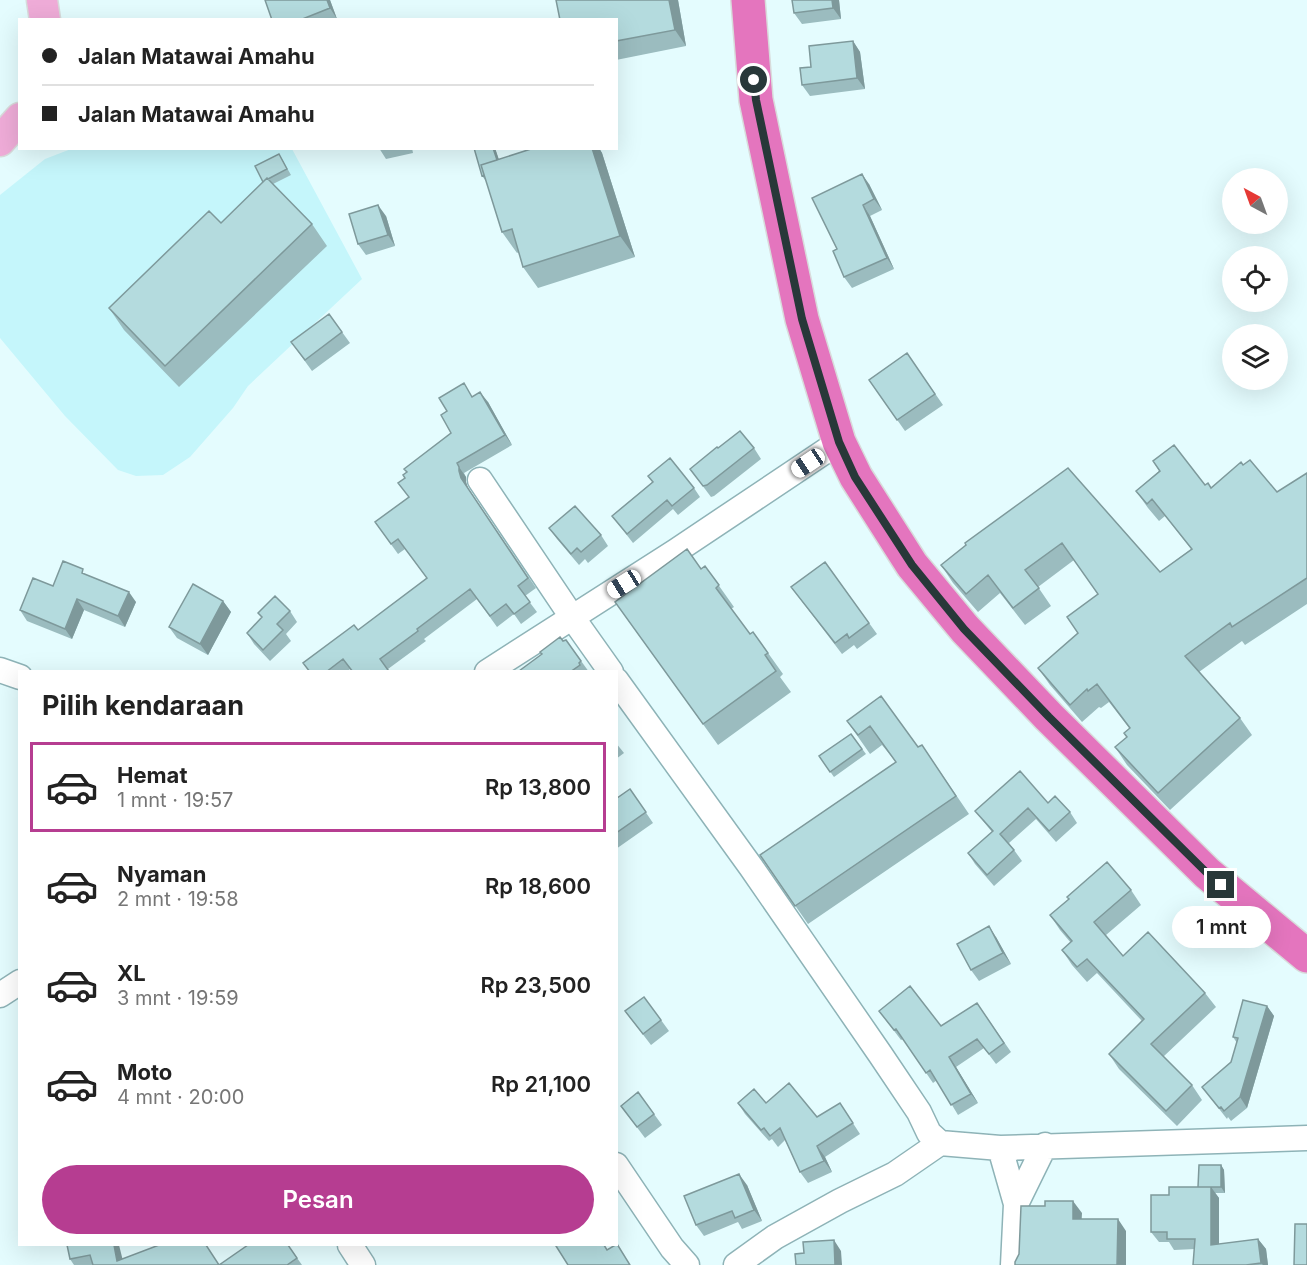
<!DOCTYPE html>
<html lang="id">
<meta charset="utf-8">
<style>
body{margin:0;font-family:Inter,sans-serif;background:#f2f2f2;color:#222;height:100vh;display:flex;flex-direction:column;font-size:22px;white-space:nowrap}
*{box-sizing:border-box;margin:0}
p{font-size:20px;color:#767676}
.icon{flex:none;width:33px;height:33px;fill:none;stroke:currentColor;stroke-width:2;stroke-linecap:round;stroke-linejoin:round}
.map{position:relative;flex:1;overflow:hidden}
.sheet{position:absolute;left:18px;top:670px;width:600px;height:576px;display:flex;flex-direction:column;background:#fff;border-radius:0px;box-shadow:0 6px 24px #0002}
.sheet>*{flex:none}
.top-card{position:absolute;left:18px;top:18px;width:600px;height:132px;border-radius:0px;box-shadow:0 6px 24px #0002;display:grid;align-content:center;height:132px;padding:0 24px;background:#fff}
.needle{width:39px;rotate:319deg}
.fabs{position:absolute;left:1222px;top:168px;display:grid;gap:12px}
.fabs a{display:grid;place-items:center;width:66px;height:66px;border-radius:50%;background:#fff;box-shadow:0 6px 24px #0002;font-size:30px}
.end{position:absolute;width:27px;height:27px;margin:-14px;border:8px solid #283839;background:#fff;box-shadow:0 0 0 3px #fff}
.from{border-radius:50%}
.bubble{position:absolute;height:42px;border-radius:21px;background:#fff;box-shadow:0 6px 24px #0002;font-size:20px;font-weight:600;line-height:42px;text-align:center}
.car{position:absolute;width:18px;height:36px;margin:-18px -9px;border-radius:8px;box-shadow:0 0 4px 2px #0007;background:linear-gradient(#fff 24%,#345 0 40%,#fff 0 76%,#345 0 86%,#fff 0)}
.top-card b{display:flex;align-items:center;gap:21px;height:57px;font-size:22px}
.top-card b+b{border-top:2px solid #e0e0e0}
.top-card i{width:15px;height:15px;background:#222}
ul{padding:0;list-style:none}
li{display:flex;align-items:center;gap:18px;height:90px;margin:0 12px 9px;padding:0 12px;border:3px solid transparent;border-radius:0px}
li div{flex:1}
li b{display:block;font-size:22px}
li em{font-style:normal;font-weight:600}
li.active{border-color:#b63d91}
li>.icon{width:54px;height:54px;stroke-width:1.5}
h2{padding:0 24px;font-size:27px;line-height:72px}
.cta{display:flex;gap:12px;margin-top:auto;padding:12px 24px}
.cta a{flex:1;height:69px;border-radius:36px;background:#b63d91;color:#fff;font-size:24px;font-weight:600;line-height:69px;text-align:center}
.map>svg:first-child{display:block}
</style>
<div class="map">
<svg width="1307" height="1265" viewBox="0 0 1307 1265">
<rect width="100%" height="100%" fill="#e4fcfe"/>
<!-- built -->
<path fill="#c5f6fb" d="M71,149H292L362,279L248,386L233,408L190,457L163,475L136,476L118,470L65,416L0,338V195L45,159Z"/>
<g fill="none" stroke-linecap="round" stroke-linejoin="round">
<!-- minor casing -->
<g stroke="#8eb3b7" stroke-width="27">
<path id="minor" d="M480,480L572,617L611,672
M0,670L20,677
M487,672L676,551L839,442
M616,680L751,867L880,1054L919,1112L929,1133L940,1143L1000,1148L1307,1138
M0,995L20,982
M1000,1148L1016,1204L1013,1265
M616,1165L672,1248L687,1265
M1016,1204L1045,1145
M350,1245L363,1265
M736,1265L775,1237L840,1201L895,1174L940,1143"/>
</g>
<!-- major casing -->
<g stroke="#d8dbdb" stroke-width="33">
<path id="major" d="M42,0L45,20
M0,141L20,118"/>
</g>
<!-- highway casing -->
<g stroke="#d8dbdb" stroke-width="36">
<path id="highway" d="M748,0L756,100L802,319L839,442L856,477L912,565L965,629L1049,717L1207,873L1307,956"/>
</g>
<!-- minor -->
<use href="#minor" stroke="#fff" stroke-width="24"/>
<!-- major -->
<use href="#major" stroke="#efacd8" stroke-width="30"/>
<!-- highway -->
<use href="#highway" stroke="#e475be" stroke-width="33"/>
</g>
<!-- wall -->
<path fill="#9bbcbf" d="M266,0H330L337,19L272,20Z
M678,0L686,46L616,60V20Z
M839,0L841,19L802,24L794,13Z
M853,41L860,52L865,89L810,96L802,85L811,67Z
M379,148H412L413,153L386,159Z
M474,148H495L499,160L534,148H599L602,153L635,257L538,288L523,267L519,252L517,253L502,232L486,181L482,176Z
M279,154L291,175L273,184L312,224L327,246L179,387L124,330L109,308L221,223L263,182Z
M869,184L882,210L870,216L894,269L852,288L844,277L837,249Z
M386,216L395,246L366,255L358,244Z
M342,332L350,343L312,371L291,342Z
M907,353L943,405L905,431L869,380Z
M473,396L488,402L512,445L464,473L466,477V482L468,488L536,588L525,596L537,612L521,624L514,614L497,627L477,599L424,639L426,641L388,669L390,672H352L350,669L347,672H309L358,630L427,578L405,549L398,554L375,522L409,497L405,478L451,433Z
M754,448L761,459L714,496L711,497L690,469Z
M1153,461L1211,488L1243,465L1277,492L1307,473V604L1245,645L1242,641L1199,672L1240,718L1252,735L1170,810L1127,765L1115,747L1127,737L1130,729L1109,702L1101,708L1099,707L1082,722L1050,685L1038,668L1078,633L1098,594L1074,560L1038,587L1051,606L1025,625L1000,593L978,612L953,583L941,565L1068,468L1160,572L1191,549L1165,516L1159,521L1148,508L1136,491L1159,471Z
M652,482L694,488L700,497L678,515L673,509L633,543L612,516Z
M549,528L601,535L608,546L588,563L585,559L579,565L557,539Z
M825,562L877,634L857,649L854,645L842,654L791,587Z
M705,566L734,607L731,609L750,634L753,632L783,674L780,677L791,692L718,745L615,602L701,569Z
M87,575L136,602L125,627L84,610L72,639L27,621L20,610L53,586Z
M223,601L231,612L208,655L177,638L169,627Z
M290,611L297,622L286,634L291,641L270,661L254,644L247,633L262,618L258,613Z
M566,640L589,672H520L542,654Z
M881,696L918,747L922,745L969,814L808,924L760,855L896,762L882,745L870,754L847,721Z
M851,734L866,754L834,777L819,756Z
M616,743L624,753L616,759Z
M630,789L653,823L616,849V797L617,798Z
M1048,803L1070,812L1077,823L1056,842L1036,819L1009,843L1022,861L994,886L975,864L968,853L992,832L975,811Z
M1131,890L1141,905L1106,935L1123,956L1205,993L1216,1007L1163,1057L1192,1085L1202,1100L1177,1126L1119,1069L1109,1054L1142,1021L1097,973L1087,982L1072,965L1062,950L1071,943L1060,930L1050,915Z
M996,937L1011,964L979,981L971,970Z
M977,1003L1011,1052L996,1064L984,1048L956,1067L978,1103L958,1115L937,1080L933,1083L903,1039L901,1040L879,1011L941,1026Z
M1267,1006L1274,1016L1247,1108L1231,1121L1228,1117L1227,1119L1202,1087L1231,1062L1237,1043L1233,1037Z
M625,1011L661,1020L669,1031L651,1045Z
M638,1092L662,1125L645,1138L621,1106Z
M738,1103H766L817,1117L847,1114L860,1134L825,1157L832,1172L808,1183L800,1172L785,1140L778,1147L772,1139L769,1141L745,1114Z
M1221,1165L1224,1170L1225,1193H1215L1219,1198V1244L1258,1239L1266,1249L1268,1265H1193L1195,1249L1174,1250L1169,1242H1159L1151,1232L1169,1195L1198,1187Z
M747,1185L762,1221L742,1229L738,1222L704,1236L696,1225Z
M67,1245L122,1259L219,1264L288,1245L302,1265H74L70,1259Z"/>
<!-- shaded-wall -->
<path fill="#7e999b" d="M327,0H330L337,19L330,8Z
M669,0H678L686,46L675,30Z
M832,0H839L841,19L833,8Z
M853,41L860,52L865,89L857,78Z
M493,148H495L504,175L500,170Z
M592,148H599L602,153L635,257L620,236Z
M862,174L869,184L882,210L874,199Z
M378,205L386,216L395,246L388,235Z
M863,205L870,216L894,269L887,258Z
M480,392L488,402L512,445L505,435Z
M459,467L466,477V482L468,488L536,588L461,478L459,471Z
M129,592L136,602L125,627L118,616Z
M77,599L84,610L72,639L65,629Z
M223,601L231,612L208,655L200,644Z
M989,926L996,937L1011,964L1003,953Z
M1267,1006L1274,1016L1247,1108L1240,1097Z
M949,1057L956,1067L978,1103L971,1094Z
M817,1146L825,1157L832,1172L824,1161Z
M1221,1165L1224,1170L1225,1193L1221,1187Z
M739,1174L747,1185L762,1221L754,1210Z
M1211,1187L1219,1198V1255L1211,1245Z
M1073,1201L1082,1213L1081,1231L1073,1219Z
M1118,1219L1126,1231V1265H1117Z
M1258,1239L1266,1249L1268,1265H1263L1261,1263Z
M834,1240L841,1251L842,1265H835Z
M114,1245H119L124,1265L117,1261Z"/>
<!-- building -->
<path fill="#b4dbde" stroke="#7e999b" stroke-width="1.5" d="M265,0H327L330,8L300,20H272Z
M556,0H669L675,30L616,41V20H560Z
M792,0H832L833,8L794,13Z
M853,41L857,78L802,85L800,68L811,67L809,46Z
M474,148H493L497,160L481,165L484,175L482,176Z
M534,148H592L620,236L523,267L512,229L502,232L481,165Z
M279,154L287,169L268,179L267,178L263,182L255,166Z
M862,174L874,199L863,205L887,258L844,277L833,251L837,249L812,198Z
M267,178L312,224L165,366L109,308L209,211L221,223Z
M378,205L388,235L358,244L349,214Z
M329,314L342,332L305,360L291,342Z
M907,353L935,394L897,420L869,380Z
M464,383L472,397L480,392L505,435L457,463L459,467V471L461,478L528,578L518,586L530,602L514,614L506,604L490,616L470,589L417,629L418,631L380,659L388,670L385,672H353L343,659L326,672H310L303,663L354,625L358,630L427,578L398,539L391,544L375,522L409,497L398,483L405,478L403,475L407,472L404,469L451,433L441,415L447,411L439,398Z
M740,431L754,448L707,485L703,486L690,469L717,447L718,448Z
M1174,445L1205,485L1208,483L1211,488L1241,462L1243,465L1250,460L1277,492L1307,473V578L1232,627L1230,623L1185,656L1240,718L1158,793L1115,747L1127,737L1124,733L1130,728L1097,684L1088,691L1087,689L1070,705L1038,668L1078,633L1067,617L1098,594L1062,543L1025,570L1039,588L1013,608L988,575L966,594L941,565L966,545L965,543L1068,468L1160,572L1192,549L1152,499L1147,504L1136,491L1160,471L1153,461Z
M670,458L694,488L672,506L667,500L627,534L612,516L653,482L648,476Z
M575,506L601,535L581,552L577,548L571,554L549,528Z
M687,549L701,569L705,566L719,585L716,588L750,634L753,632L768,653L765,655L776,671L703,724L615,602Z
M63,561L83,569L82,573L129,592L118,616L77,599L65,629L20,610L33,578L53,586Z
M825,562L869,623L849,638L847,634L835,643L791,587Z
M193,584L223,601L200,644L169,627Z
M275,596L290,611L277,624L283,630L263,650L247,633L262,617L258,613Z
M560,637L563,641L566,640L581,661L579,663L580,665L570,672H520L519,671L542,654L540,652Z
M881,696L918,747L922,745L956,796L795,906L760,855L896,762L870,726L858,735L847,721Z
M851,734L862,749L830,772L819,756Z
M1020,771L1048,803L1055,796L1070,812L1049,831L1028,808L1000,834L1014,850L987,875L968,853L993,831L975,811Z
M630,789L646,812L616,833V797L617,798Z
M1107,862L1131,890L1094,922L1123,956L1148,932L1205,993L1151,1044L1192,1085L1166,1111L1109,1054L1144,1019L1087,959L1077,967L1062,950L1072,941L1050,915L1069,899L1067,897Z
M989,926L1003,953L971,970L957,944Z
M910,986L941,1026L977,1003L1004,1043L989,1054L977,1039L949,1057L971,1094L951,1105L930,1070L926,1073L896,1029L894,1030L879,1011Z
M644,997L661,1020L643,1034L625,1011Z
M1243,1000L1267,1006L1240,1097L1224,1111L1221,1107L1219,1108L1202,1087L1231,1062L1238,1038L1233,1037Z
M789,1083L817,1117L840,1103L853,1123L817,1146L824,1161L800,1172L780,1128L770,1136L764,1128L761,1130L738,1103L754,1089L766,1103Z
M638,1092L654,1114L637,1127L621,1106Z
M1199,1165H1221V1187H1198Z
M739,1174L754,1210L735,1218L732,1211L696,1225L684,1196Z
M1169,1187H1211V1245L1258,1239L1261,1263L1246,1265H1193L1195,1239H1167V1232H1151V1195H1169Z
M1045,1201H1073V1219H1118L1117,1265H1015V1262L1019,1254L1021,1206H1045Z
M1295,1224H1307V1265H1294Z
M834,1240L835,1265H796L795,1254L804,1253L803,1242Z
M617,1244L630,1265H568L556,1246L558,1245H604L607,1250Z
M67,1245H114L117,1261L159,1245H206L219,1265L248,1245H288L297,1258L287,1265H93L90,1255L70,1259Z"/>
<g fill="none" stroke-linecap="round" stroke-linejoin="round">
<!-- route -->
<path stroke="#283839" stroke-width="8" d="M754,80L756,100L802,319L839,442L855,477L912,565L964,629L1049,717L1207,873L1221,885"/>
</g>
</svg>
<div class="fabs">
<a><svg class="needle" viewBox="-14 -14 28 28"><path d="M0-13l5 13h-10z" fill="#e53935"/><path d="M0 13l5-13h-10z" fill="#767676"/></svg></a>
<a><svg class="icon" aria-label="locate" viewBox="0 0 24 24"><circle cx="12" cy="12" r="6"/><path d="M12 2v4M12 18v4M2 12h4M18 12h4"/></svg></a>
<a><svg class="icon" aria-label="layers" viewBox="0 0 24 24"><path d="M12 4l9 5-9 5-9-5zM3 14l9 5 9-5"/></svg></a>
</div>
<i class="end from" style="left:754px;top:80px"></i>
<i class="end" style="left:1221px;top:885px"></i>
<div class="bubble" style="left:1172px;top:906px;width:99px">1 mnt</div>
<i class="car" style="left:808px;top:463px;rotate:236deg"></i>
<i class="car" style="left:624px;top:584px;rotate:238deg"></i>
<div class="top-card">
<b><i class="from"></i>Jalan Matawai Amahu</b>
<b><i></i>Jalan Matawai Amahu</b>
</div>
<section class="sheet">
<h2>Pilih kendaraan</h2>
<ul>
<li class="active"><svg class="icon" aria-label="car" viewBox="0 0 24 24"><path d="M5 17H2v-5l4-1 3-4h7l3 4 3 1v5h-3M9 17h6M6 11h13"/><circle cx="7" cy="17" r="2"/><circle cx="17" cy="17" r="2"/></svg><div><b>Hemat</b><p>1 mnt · 19:57</p></div><em>Rp 13,800</em></li>
<li><svg class="icon" aria-label="car" viewBox="0 0 24 24"><path d="M5 17H2v-5l4-1 3-4h7l3 4 3 1v5h-3M9 17h6M6 11h13"/><circle cx="7" cy="17" r="2"/><circle cx="17" cy="17" r="2"/></svg><div><b>Nyaman</b><p>2 mnt · 19:58</p></div><em>Rp 18,600</em></li>
<li><svg class="icon" aria-label="car" viewBox="0 0 24 24"><path d="M5 17H2v-5l4-1 3-4h7l3 4 3 1v5h-3M9 17h6M6 11h13"/><circle cx="7" cy="17" r="2"/><circle cx="17" cy="17" r="2"/></svg><div><b>XL</b><p>3 mnt · 19:59</p></div><em>Rp 23,500</em></li>
<li><svg class="icon" aria-label="car" viewBox="0 0 24 24"><path d="M5 17H2v-5l4-1 3-4h7l3 4 3 1v5h-3M9 17h6M6 11h13"/><circle cx="7" cy="17" r="2"/><circle cx="17" cy="17" r="2"/></svg><div><b>Moto</b><p>4 mnt · 20:00</p></div><em>Rp 21,100</em></li>
</ul>
<div class="cta"><a>Pesan</a></div>
</section>
</div>
